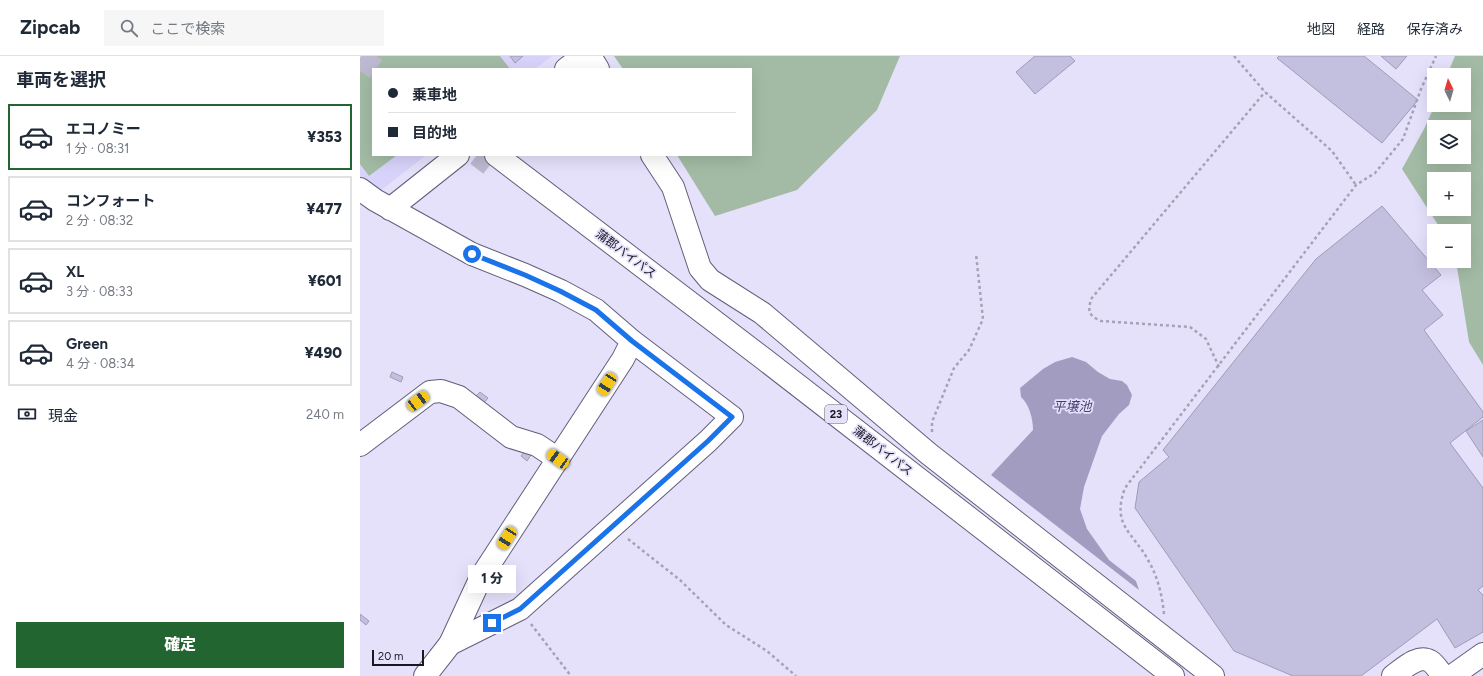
<!DOCTYPE html>
<html lang="ja">
<meta charset="utf-8">
<style>
body{margin:0;font-family:Figtree,"Noto Sans JP",sans-serif;background:#f6f6f7;color:#1f2937;height:100vh;display:flex;flex-direction:column;font-size:15px;white-space:nowrap}
*{box-sizing:border-box;margin:0}
p{font-size:13px;color:#747a83}
.icon{flex:none;width:22px;height:22px;fill:none;stroke:currentColor;stroke-width:2;stroke-linecap:round;stroke-linejoin:round}
.map{position:relative;flex:1;overflow:hidden}
.panel{display:flex;flex-direction:column;background:#fff;width:360px}
.panel>*{flex:none}
.hud{position:absolute;left:12px;top:12px;width:380px;height:88px;border-radius:0px;box-shadow:0 4px 16px #0002;display:grid;align-content:center;height:88px;padding:0 16px;background:#fff}
.needle{width:26px;rotate:355deg}
.fabs{position:absolute;left:1067px;top:12px;display:grid;gap:8px}
.fabs a{display:grid;place-items:center;width:44px;height:44px;border-radius:0px;background:#fff;box-shadow:0 4px 16px #0002;font-size:20px}
.scale{position:absolute;left:12px;bottom:10px;width:52px;box-sizing:border-box;padding-left:4px;border:2px solid #191722;border-top:0;font-size:11px;line-height:14px;white-space:nowrap;color:#191722;-webkit-text-stroke:3px #e5e1fb;paint-order:stroke}
.end{position:absolute;width:18px;height:18px;margin:-9px;border:5px solid #1a73e8;background:#fff;box-shadow:0 0 0 2px #fff}
.from{border-radius:50%}
.bubble{position:absolute;height:28px;border-radius:0px;background:#fff;box-shadow:0 4px 16px #0002;font-size:13px;font-weight:800;line-height:28px;text-align:center}
.car{position:absolute;width:12px;height:24px;margin:-12px -6px;border-radius:5px;box-shadow:0 0 3px 1px #0007;background:linear-gradient(#f5c518 24%,#345 0 40%,#f5c518 0 76%,#345 0 86%,#f5c518 0)}
.hud b{display:flex;align-items:center;gap:14px;height:38px;font-size:15px}
.hud b+b{border-top:1px solid #e0e1e3}
.hud i{width:10px;height:10px;background:#1f2937}
ul{padding:0;list-style:none}
li{display:flex;align-items:center;gap:12px;height:66px;margin:0 8px 6px;padding:0 8px;border:2px solid #e0e1e3;border-radius:0px}
li div{flex:1}
li b{display:block;font-size:15px}
li em{font-style:normal;font-weight:800}
li.active{border-color:#226530}
li>.icon{width:36px;height:36px;stroke-width:1.5}
h2{padding:0 16px;font-size:18px;line-height:48px}
.pay{display:flex;align-items:center;gap:10px;height:44px;padding:0 16px;font-size:15px}
.pay p{margin-inline-start:auto}
.action{display:flex;gap:8px;margin-top:auto;padding:8px 16px}
.action a{flex:1;height:46px;border-radius:0px;background:#226530;color:#fff;font-size:16px;font-weight:800;line-height:46px;text-align:center}
header{display:flex;align-items:center;gap:24px;box-sizing:border-box;height:56px;padding:0 20px;background:#fff;border-bottom:1px solid #e0e1e3}
header strong{font-size:19px}
nav{display:flex;gap:22px;margin-inline-start:auto;font-size:14px}
.search{width:280px;height:36px;background:#f6f6f7;display:flex;align-items:center;gap:10px;box-sizing:border-box;padding:0 14px;border-radius:0px;color:#747a83;font-size:15px}
main{display:flex;flex:1;min-height:0}
.map>svg:first-child{display:block}
</style>
<header>
<strong>Zipcab</strong>
<div class="search"><svg class="icon" aria-label="search" viewBox="0 0 24 24"><circle cx="10" cy="10" r="6"/><path d="M15 15l6 6"/></svg>ここで検索</div>
<nav><a>地図</a><a>経路</a><a>保存済み</a></nav>
</header>
<main>
<section class="panel">
<h2>車両を選択</h2>
<ul>
<li class="active"><svg class="icon" aria-label="car" viewBox="0 0 24 24"><path d="M5 17H2v-5l4-1 3-4h7l3 4 3 1v5h-3M9 17h6M6 11h13"/><circle cx="7" cy="17" r="2"/><circle cx="17" cy="17" r="2"/></svg><div><b>エコノミー</b><p>1 分 · 08:31</p></div><em>¥353</em></li>
<li><svg class="icon" aria-label="car" viewBox="0 0 24 24"><path d="M5 17H2v-5l4-1 3-4h7l3 4 3 1v5h-3M9 17h6M6 11h13"/><circle cx="7" cy="17" r="2"/><circle cx="17" cy="17" r="2"/></svg><div><b>コンフォート</b><p>2 分 · 08:32</p></div><em>¥477</em></li>
<li><svg class="icon" aria-label="car" viewBox="0 0 24 24"><path d="M5 17H2v-5l4-1 3-4h7l3 4 3 1v5h-3M9 17h6M6 11h13"/><circle cx="7" cy="17" r="2"/><circle cx="17" cy="17" r="2"/></svg><div><b>XL</b><p>3 分 · 08:33</p></div><em>¥601</em></li>
<li><svg class="icon" aria-label="car" viewBox="0 0 24 24"><path d="M5 17H2v-5l4-1 3-4h7l3 4 3 1v5h-3M9 17h6M6 11h13"/><circle cx="7" cy="17" r="2"/><circle cx="17" cy="17" r="2"/></svg><div><b>Green</b><p>4 分 · 08:34</p></div><em>¥490</em></li>
</ul>
<div class="pay"><svg class="icon" aria-label="cash" viewBox="0 0 24 24"><path d="M3 7h18v10H3z"/><circle cx="12" cy="12" r="2"/></svg>現金<p>240 m</p></div>
<div class="action"><a>確定</a></div>
</section>
<div class="map">
<svg width="1123" height="620" viewBox="0 0 1123 620">
<rect width="100%" height="100%" fill="#e5e1fb"/>
<!-- built -->
<path fill="#d8d3fa" d="M0,0H192L175,13H13V99H66L19,136L0,121Z"/>
<!-- green -->
<path fill="#a3bba5" fill-rule="evenodd" d="M17,0H140L150,13H13V99H37L9,120L0,108V13Z
M254,0H540L517,54L437,134L355,160L317,99H391V13H263Z
M1095,0H1123V309L1109,286L1096,205H1104V175H1082L1042,113L1064,73L1075,49H1104V19H1087ZM1074,71H1104V101H1074ZM1074,123H1104V153H1074Z"/>
<!-- water -->
<path fill="#a29dc0" d="M712,301L726,306L738,316L750,323L762,325L767,329L772,339L769,349L759,358L742,380L724,431L720,453L727,473L749,504L776,525L779,534L631,419L673,374C673,363 669,348 661,341L660,332L683,313L695,306Z"/>
<!-- building -->
<path fill="#c3bfde" stroke="#9f9bb9" d="M150,0H163L155,7Z
M675,0H710L715,5L675,38L656,16Z
M919,0H1004L1058,44L1022,87L917,2Z
M1021,0H1047L1036,13Z
M1022,150L1081,219L1062,234L1083,259L1064,274L1123,356V361L1090,387L1123,432V530L1118,534L1123,539V576L1095,592L1077,563L1001,620H933L874,595L775,452L779,426L809,401L803,394L956,203Z
M32,316L43,321L41,326L30,321Z
M120,336L128,342L122,349L114,342Z
M1123,364V401L1106,375Z
M165,395L171,399L167,405L161,400Z
M0,558L9,565L6,569L0,564Z"/>
<g fill="none" stroke-linecap="round" stroke-linejoin="round">
<!-- highway-tunnel -->
<path stroke="#bcb9d0" stroke-width="22" stroke-dasharray="22 11" stroke-linecap="butt" d="M0,2L16,13
M117,99L130,109"/>
<!-- minor casing -->
<g stroke="#635f7a" stroke-width="24">
<path id="minor" d="M230,0L238,13
M206,13L223,0
M292,99L313,131L340,212L350,224L402,257L569,398L853,620
M0,133L15,144L112,198L165,219L201,235L236,254L272,285L372,361L348,385L160,553L90,588
M30,153L98,99
M0,389L70,336L81,335L99,341L151,381L177,389L198,403
M90,588L121,521L263,303L272,285
M1033,620C1043,613 1058,598 1070,605C1075,608 1079,615 1083,620
M1092,620L1123,598"/>
</g>
<!-- major casing -->
<g stroke="#635f7a" stroke-width="24">
<path id="major" d="M65,620L90,588"/>
</g>
<!-- highway casing -->
<g stroke="#635f7a" stroke-width="24">
<path id="highway" d="M136,99L404,303L813,620"/>
</g>
<!-- path -->
<path stroke="#a5a2b7" stroke-width="2.5" stroke-dasharray="3 3" stroke-linecap="butt" d="M874,0L905,36L972,95L996,129
M859,311L846,283L830,271L741,265C728,259 728,256 731,243L905,36
M572,376V366L594,312L609,294L623,263L616,198
M268,483L320,524L366,569L407,595L436,620
M804,558C802,539 798,521 788,504C773,476 751,470 765,432L996,129L1015,117L1043,83L1061,33L1076,0
M171,568L211,620"/>
<!-- minor -->
<use href="#minor" stroke="#fff" stroke-width="22"/>
<!-- major -->
<use href="#major" stroke="#fff" stroke-width="22"/>
<!-- highway -->
<use href="#highway" stroke="#fff" stroke-width="22"/>
</g>
<g fill="none" stroke-linecap="round" stroke-linejoin="round">
<!-- route -->
<path stroke="#1a73e8" stroke-width="5" d="M112,198L165,219L200,235L236,254L272,285L372,361L348,385L160,553L132,567"/>
</g>
<g text-anchor="middle" stroke-width="3.5" stroke-linejoin="round" paint-order="stroke">
<!-- shield labels -->
<rect fill="#e5e1fb" stroke="#565463" stroke-width="1" x="465" y="349" width="22" height="18" rx="3"/>
<g font-size="11" font-weight="bold" fill="#191722">
<text x="476" y="362">23</text>
</g>
<!-- street labels -->
<g font-size="12" fill="#191722" stroke="#e5e1fb">
<text transform="translate(266 198) rotate(37)" y="4">蒲郡バイパス</text>
<text transform="translate(523 395) rotate(38)" y="4">蒲郡バイパス</text>
</g>
<!-- water labels -->
<g font-size="13" font-style="italic" fill="#483e70" stroke="#e5e1fb">
<text x="712" y="355">平壌池</text>
</g>
</g>
</svg>
<div class="fabs">
<a><svg class="needle" viewBox="-14 -14 28 28"><path d="M0-13l5 13h-10z" fill="#e53935"/><path d="M0 13l5-13h-10z" fill="#747a83"/></svg></a>
<a><svg class="icon" aria-label="layers" viewBox="0 0 24 24"><path d="M12 4l9 5-9 5-9-5zM3 14l9 5 9-5"/></svg></a>
<a>+</a>
<a>−</a>
</div>
<div class="scale">20 m</div>
<i class="end from" style="left:112px;top:198px"></i>
<i class="end" style="left:132px;top:567px"></i>
<div class="bubble" style="left:108px;top:509px;width:48px">1 分</div>
<i class="car" style="left:247px;top:328px;rotate:213deg"></i>
<i class="car" style="left:58px;top:345px;rotate:53deg"></i>
<i class="car" style="left:198px;top:403px;rotate:305deg"></i>
<i class="car" style="left:147px;top:482px;rotate:213deg"></i>
<div class="hud">
<b><i class="from"></i>乗車地</b>
<b><i></i>目的地</b>
</div>
</div>
</main>
